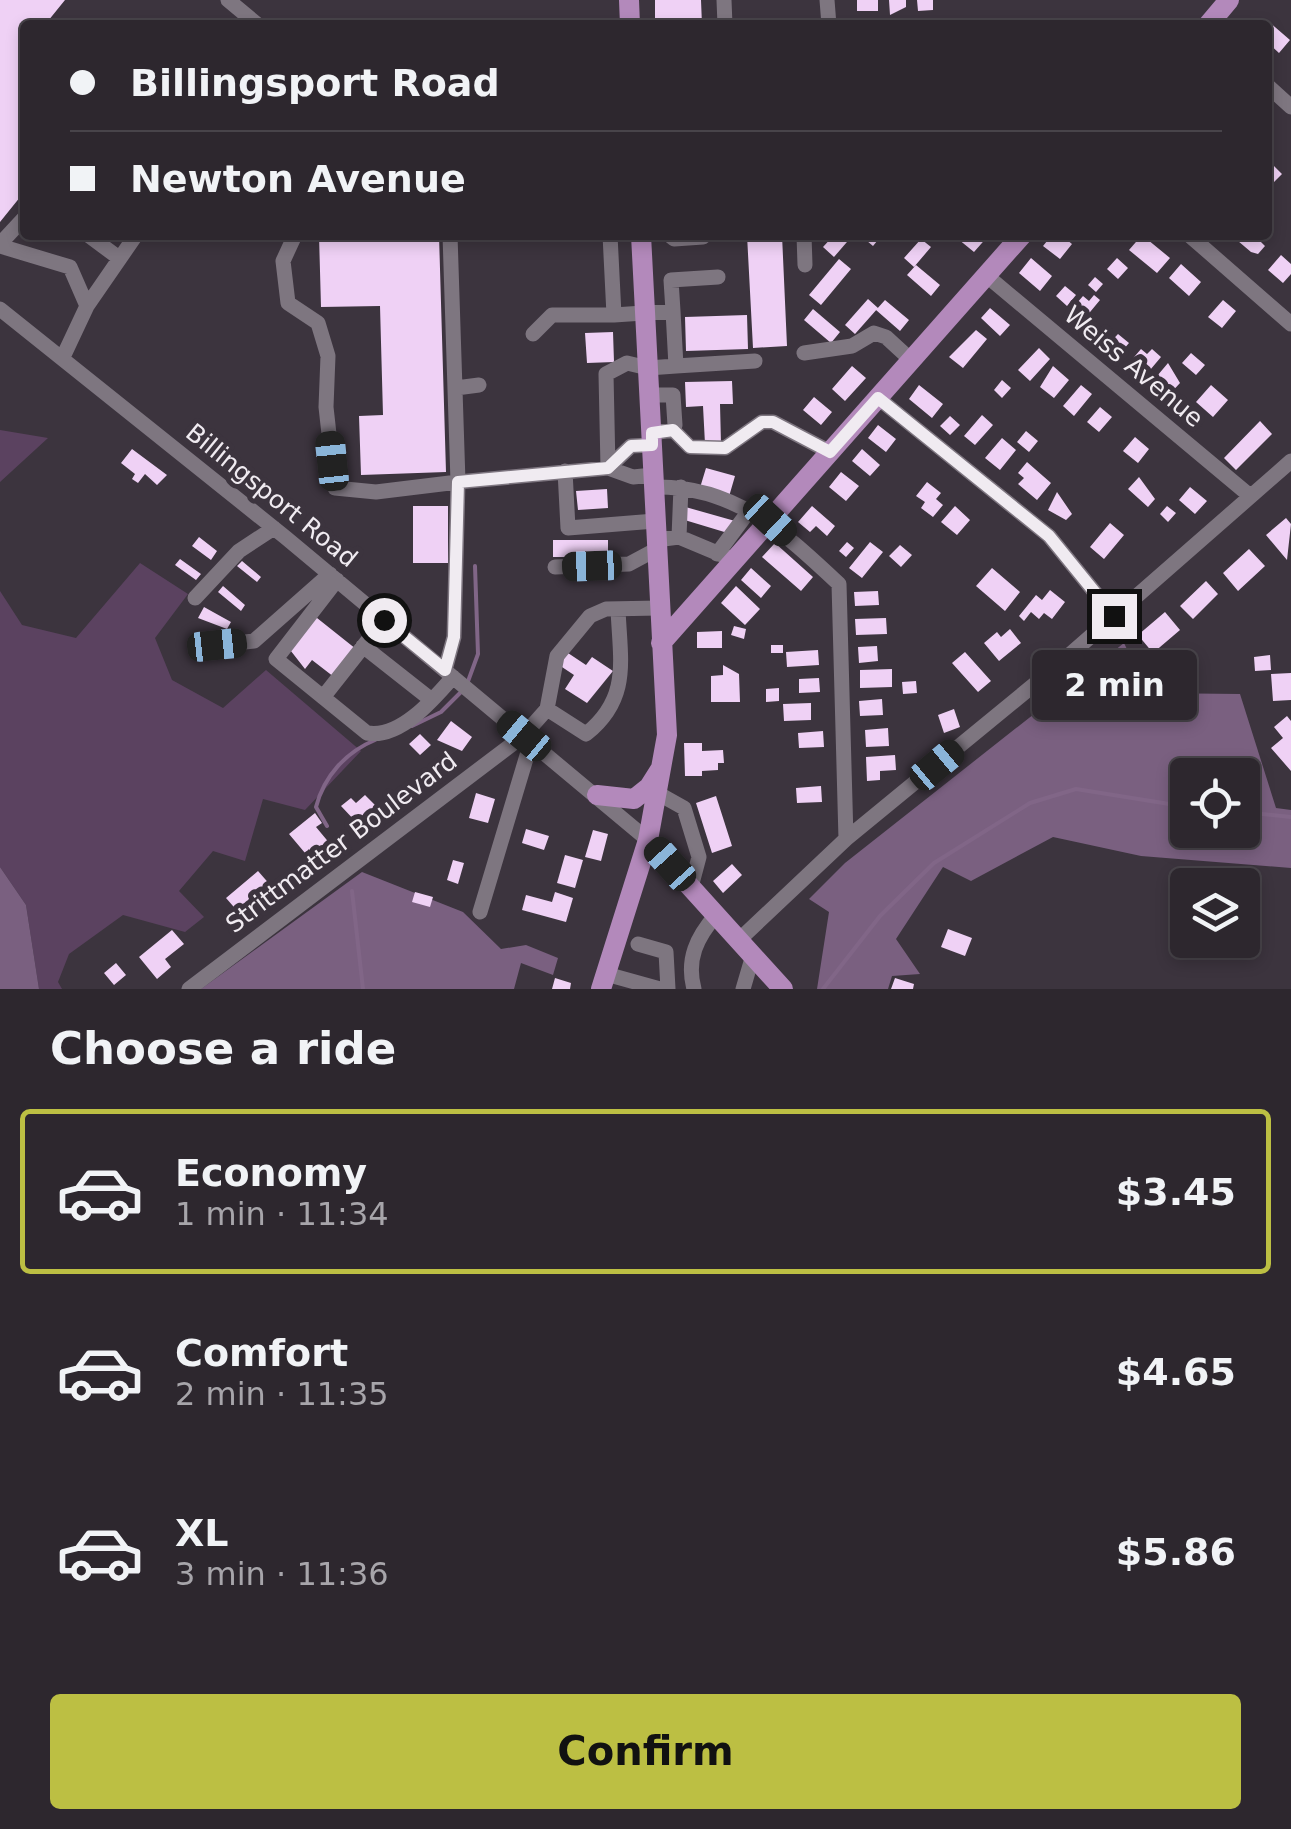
<!DOCTYPE html>
<meta charset="utf-8">
<style>
body{margin:0;font-family:"DejaVu Sans",sans-serif;background:#39333a;color:#f1f3f6;height:100vh;display:flex;flex-direction:column;font-size:38px;white-space:nowrap}
*{box-sizing:border-box;margin:0}
p{font-size:32px;color:#a7a5aa}
.icon{flex:none;width:55px;height:55px;fill:none;stroke:currentColor;stroke-width:2;stroke-linecap:round;stroke-linejoin:round}
.map{position:relative;height:989px;overflow:hidden}
.drawer{display:flex;flex-direction:column;background:#2d272e;flex:1}
.drawer>*{flex:none}
.banner{position:absolute;left:20px;top:20px;width:1252px;height:220px;border-radius:10px;box-shadow:0 5px 15px #0003,0 0 0 2px #48444a;display:grid;align-content:center;height:220px;padding:0 50px;background:#2d272e}
.buttons{position:absolute;left:1170px;top:758px;display:grid;gap:20px}
.buttons a{display:grid;place-items:center;width:90px;height:90px;border-radius:10px;background:#2d272e;box-shadow:0 5px 15px #0003,0 0 0 2px #48444a;font-size:50px}
.end{position:absolute;width:45px;height:45px;margin:-22px;border:12px solid #f0ebf1;background:#111;box-shadow:0 0 0 5px #111}
.from{border-radius:50%}
.bubble{position:absolute;height:70px;border-radius:10px;background:#2d272e;box-shadow:0 5px 15px #0003,0 0 0 2px #48444a;font-size:32px;font-weight:700;line-height:70px;text-align:center}
.car{position:absolute;width:30px;height:60px;margin:-30px -15px;border-radius:12px;box-shadow:0 0 8px 2px #0007;background:linear-gradient(#222 24%,#8ab4d8 0 40%,#222 0 76%,#8ab4d8 0 86%,#222 0)}
.banner b{display:flex;align-items:center;gap:35px;height:95px;font-size:38px}
.banner b+b{border-top:2px solid #48444a}
.banner i{width:25px;height:25px;background:#f1f3f6}
ul{padding:0;list-style:none}
li{display:flex;align-items:center;gap:30px;height:165px;margin:0 20px 15px;padding:0 30px;border:5px solid transparent;border-radius:10px}
li div{flex:1}
li b{display:block;font-size:38px}
li em{font-style:normal;font-weight:700}
li.current{border-color:#bcbf43}
li>.icon{width:90px;height:90px;stroke-width:1.5}
h2{padding:0 50px;font-size:45px;line-height:120px}
.cta{display:flex;gap:20px;margin-top:auto;padding:20px 50px}
.cta a{flex:1;height:115px;border-radius:10px;background:#bcbf43;color:#111;font-size:40px;font-weight:700;line-height:115px;text-align:center}
.map>svg:first-child{display:block}
</style>
<div class="map">
<svg width="1291" height="989" viewBox="0 0 1291 989">
<rect width="100%" height="100%" fill="#3c343e"/>
<!-- green -->
<path fill="#5b4260" d="M0,430L48,438L0,482Z
M140,563L188,594L155,638L172,680L223,708L266,670L361,751L305,810L263,799L245,861L213,851L179,891L204,917L185,932L123,915L69,954L58,982L62,989H39L26,905L0,867V591L22,625L76,638Z"/>
<!-- forest -->
<path fill="#7a6080" fill-rule="evenodd" d="M1124,643L1148,693L1240,694L1276,808L1291,810V868L1141,856L1053,837L971,881L943,867L896,939L920,974L892,976L888,989H817L829,912L809,899L845,863ZM1188,775H1242V830H1188Z
M0,867L26,905L39,989H0Z
M362,872L463,912L501,949L526,945L558,958L553,975L521,963L514,989H201Z"/>
<g fill="none" stroke-linecap="round" stroke-linejoin="round">
<!-- stream -->
<path stroke="#816687" stroke-width="4" d="M467,684L478,654L475,566
M412,726L441,712L461,692
M1242,812L1291,817
M327,826L316,807C324,776 346,752 375,740
M352,891L363,989
M823,989L880,916L934,863L1030,803L1076,789L1188,807"/>
</g>
<!-- building -->
<path fill="#efd1f5" d="M0,0H65L48,21L53,25H25V191L0,222Z
M655,0H701L702,25H655Z
M857,0H878V11H857Z
M889,0H906V7L890,15Z
M917,0H933V10L918,11Z
M1268,21L1290,40L1279,53L1268,43Z
M1272,164L1282,174L1271,185L1268,169Z
M319,235H439L446,472L361,475L359,416L383,415L380,306L321,307Z
M747,235H782L787,346L753,348Z
M834,235H853L834,257L823,247Z
M860,235H882L873,246Z
M962,235H989L974,252L958,239Z
M1052,235H1061L1072,244L1060,259L1043,246Z
M1142,235L1170,258L1157,273L1129,250Z
M1244,235H1265L1260,241L1265,246L1258,254L1251,252L1238,241Z
M921,239L931,247L914,267L904,258Z
M1281,255L1291,264V274L1283,283L1268,270Z
M1031,258L1052,276L1040,291L1019,273Z
M1117,258L1128,268L1118,279L1107,269Z
M839,259L851,269L821,305L809,295Z
M1181,264L1201,282L1189,296L1169,278Z
M916,265L940,285L931,296L907,275Z
M1095,277L1103,284L1096,292L1088,285Z
M1065,286L1076,295L1067,306L1056,296Z
M1094,295L1100,300L1076,329L1064,318L1083,296L1089,301Z
M868,299L878,308L855,334L845,325Z
M885,300L909,320L900,331L876,310Z
M1223,300L1236,311L1222,328L1208,317Z
M990,308L1010,325L1000,336L981,318Z
M813,309L840,332L831,343L804,320Z
M747,315L748,349L686,351L685,317Z
M976,330L987,339L963,368L949,357Z
M613,332L614,362L587,363L585,333Z
M1118,334L1129,343L1116,358L1105,348Z
M1039,348L1050,359L1030,381L1018,370Z
M1141,349L1147,354L1152,349L1161,357L1145,376L1129,363Z
M1191,353L1205,365L1196,375L1182,363Z
M1168,363L1180,383L1168,396L1152,382Z
M852,366L866,378L845,401L832,389Z
M1053,366L1069,380L1054,398L1040,387Z
M1002,380L1011,388L1002,398L994,390Z
M732,381L733,404H720L721,444H705L703,406L686,407L685,382Z
M919,385L943,404L932,418L909,399Z
M1081,385L1092,394L1074,416L1063,406Z
M1211,385L1228,400L1213,417L1196,402Z
M814,397L832,412L821,425L803,410Z
M1100,407L1112,417L1099,432L1087,422Z
M982,415L993,425L975,445L964,436Z
M950,416L960,425L950,435L940,426Z
M1260,421L1272,434L1236,470L1224,458Z
M878,425L896,439L886,452L868,438Z
M1026,431L1038,441L1029,452L1017,442Z
M1135,437L1149,449L1138,463L1123,451Z
M1002,438L1016,450L1000,470L985,458Z
M132,449L167,475L157,485L145,474L138,483L132,479L135,474L121,463Z
M862,449L880,465L870,476L852,461Z
M1027,462L1051,483L1037,500L1018,484L1024,478L1018,473Z
M706,468L735,476L728,500L699,491Z
M841,472L859,486L846,501L829,487Z
M1139,477L1155,499L1148,507L1128,489Z
M927,482L941,493L936,499L943,505L933,517L921,508L925,502L916,496Z
M1190,487L1207,501L1195,514L1179,500Z
M607,489L608,508L578,510L576,491Z
M1057,492L1072,514L1066,520L1048,510Z
M413,506H448V563H413Z
M682,506L735,521L731,534L678,518Z
M812,506L835,526L827,536L816,526L810,532L798,522Z
M955,506L970,520L957,535L941,522Z
M1167,506L1176,513L1168,522L1160,514Z
M1286,518L1291,524L1287,560L1266,535Z
M1110,523L1124,535L1104,559L1090,547Z
M199,537L217,551L211,560L192,546Z
M553,540H608V557H553Z
M847,542L854,548L846,557L839,551Z
M870,542L883,552L862,578L849,568Z
M775,543L813,577L801,591L762,557Z
M900,545L912,555L901,567L889,556Z
M1249,549L1265,566L1238,591L1223,573Z
M180,559L201,574L196,580L175,565Z
M242,561L261,577L257,582L237,566Z
M751,568L771,586L761,598L741,580Z
M992,568L1020,592L1005,611L976,586Z
M1206,581L1218,594L1193,619L1180,606Z
M223,586L245,605L241,611L218,592Z
M736,586L760,609L745,625L721,603Z
M1050,590L1065,602L1052,619L1044,613L1039,619L1031,612L1024,621L1019,616L1036,595L1042,600Z
M878,591L879,605L855,606L854,592Z
M204,607L231,622L227,629L198,618Z
M1165,612L1180,630L1153,653L1138,635Z
M312,614L356,649L334,677L312,660L305,669L287,646Z
M886,618L887,634L856,635L855,619Z
M734,626L746,629L744,639L731,635Z
M1010,629L1021,643L999,661L984,643L997,632L1001,637Z
M722,631V648H697V632Z
M771,645H783V653H771Z
M877,646L878,661L859,663L858,647Z
M818,650L819,665L787,667L786,652Z
M965,652L991,681L978,692L952,663Z
M1172,652L1183,664L1166,680L1155,668Z
M568,653L586,665L592,657L613,671L587,703L565,689L574,675L559,665Z
M1270,655L1271,670L1255,671L1254,657Z
M723,665L739,674L740,702H711V676L723,675Z
M892,669V687L860,688V670Z
M1291,673V700L1273,701L1271,674Z
M819,678L820,692L799,693V679Z
M916,681L917,693L903,694L902,682Z
M779,688V701L766,702V689Z
M882,699L883,715L860,716L859,701Z
M811,703V720L784,721L783,704Z
M954,709L960,727L944,733L938,715Z
M1287,716L1291,721V771L1271,748L1283,738L1274,727Z
M451,721L472,737L462,751L437,740Z
M888,728L889,746L866,747L865,730Z
M823,731L824,747L799,748L798,733Z
M420,734L431,745L420,755L409,744Z
M684,743H702V751L723,750L724,763H718V770L702,771V776H685Z
M895,755L896,770L880,771V780L867,781L866,757Z
M821,786L822,802L797,803L796,788Z
M476,793L495,799L488,823L469,818Z
M365,795L376,806L357,823L341,806L351,798L356,803Z
M716,796L732,846L712,853L696,803Z
M315,813L322,823L316,827L331,845L316,858L309,849L305,853L289,834Z
M526,829L549,836L544,850L522,843Z
M593,830L608,834L601,861L585,857Z
M565,855L583,860L575,888L557,883Z
M453,860L464,863L458,884L447,880Z
M732,864L742,875L723,893L713,881Z
M258,871L272,887L240,914L226,898Z
M415,892L433,897L430,907L412,902Z
M555,892L573,898L566,922L522,910L526,895L552,902Z
M948,929L972,938L965,956L941,947Z
M172,930L184,944L165,959L171,967L157,979L139,957Z
M116,963L126,975L114,985L104,973Z
M555,978L571,983L570,989H552Z
M895,978L914,984L913,989H891Z"/>
<g fill="none" stroke-linecap="round" stroke-linejoin="round">
<!-- minor -->
<path stroke="#7e7680" stroke-width="15" d="M228,0L258,25
M724,0L725,25
M827,0L829,25
M1268,86L1291,107
M88,235L119,258
M295,235L283,261L288,303L318,323L328,356L326,407L335,488L376,492L458,482L450,235
M669,235L674,239L703,237
M804,235L805,265
M1189,235L1291,324
M0,244L25,217
M0,246L70,267L87,306
M987,276L1249,495
M0,309L285,537L648,840
M673,311L671,280L718,277
M533,334L552,315H614
M804,353L852,346L874,333L886,337L911,360
M63,357L87,306L136,235
M676,366L755,361
M456,388L479,385
M650,395H673L675,425L673,430L652,433
M878,398L1049,536L1114,616
M673,430L690,447L725,448L762,422H773L830,452
M608,468L606,374L627,363L648,368L676,366L673,311L614,315L610,235
M608,468L631,446L652,445
M565,471L568,528L655,521
M654,487C735,485 784,533 839,584L846,839
M679,537L681,487
M656,540L679,537L734,560
M717,554L749,511
M555,567L629,564L657,549
M337,580L276,659L367,733C400,739 434,699 453,677
M195,598L239,551L274,528
M217,645L254,641L330,574
M363,646L429,698
M445,670L454,637L458,482L608,468L633,477L653,475
M324,696L384,620
M547,709L586,734C631,698 620,660 618,609
M659,794L684,808L699,857L691,887
M480,912L531,742
M739,940L846,839L1058,665L1291,461
M638,944L666,952L668,989
M606,974L660,989
M189,989L523,736L547,709L557,656L590,616L606,609L659,608
M694,989C686,959 697,937 716,915
M743,989L753,955"/>
<!-- major -->
<path stroke="#b389bb" stroke-width="20" d="M629,0L630,25
M1208,25L1229,0
M661,643L1022,235
M597,795L634,799L649,787L661,768
M648,840L783,989
M601,989L648,840L667,735L641,235"/>
</g>
<g fill="none" stroke-linecap="round" stroke-linejoin="round">
<!-- route -->
<path stroke="#f0ebf1" stroke-width="12" d="M384,620L445,670L454,637L458,482L608,468L631,446L652,445V433L673,430L690,447L725,448L762,422H773L830,452L878,398L1049,536L1114,616"/>
</g>
<g text-anchor="middle" stroke-width="10" stroke-linejoin="round" paint-order="stroke">
<!-- street labels -->
<g font-size="25" fill="#f0ebf1" stroke="#3c343e">
<text transform="translate(1134 366) rotate(40)" y="9">Weiss Avenue</text>
<text transform="translate(272 495) rotate(39)" y="9">Billingsport Road</text>
<text transform="translate(341 842) rotate(-37)" y="9">Strittmatter Boulevard</text>
</g>
</g>
</svg>
<div class="buttons">
<a><svg class="icon" aria-label="locate" viewBox="0 0 24 24"><circle cx="12" cy="12" r="6"/><path d="M12 2v4M12 18v4M2 12h4M18 12h4"/></svg></a>
<a><svg class="icon" aria-label="layers" viewBox="0 0 24 24"><path d="M12 4l9 5-9 5-9-5zM3 14l9 5 9-5"/></svg></a>
</div>
<i class="end from" style="left:384px;top:620px"></i>
<i class="end" style="left:1114px;top:616px"></i>
<div class="bubble" style="left:1032px;top:650px;width:165px">2 min</div>
<i class="car" style="left:332px;top:461px;rotate:354deg"></i>
<i class="car" style="left:770px;top:520px;rotate:133deg"></i>
<i class="car" style="left:592px;top:566px;rotate:268deg"></i>
<i class="car" style="left:217px;top:645px;rotate:84deg"></i>
<i class="car" style="left:524px;top:736px;rotate:310deg"></i>
<i class="car" style="left:937px;top:765px;rotate:50deg"></i>
<i class="car" style="left:670px;top:864px;rotate:318deg"></i>
<div class="banner">
<b><i class="from"></i>Billingsport Road</b>
<b><i></i>Newton Avenue</b>
</div>
</div>
<section class="drawer">
<h2>Choose a ride</h2>
<ul>
<li class="current"><svg class="icon" aria-label="car" viewBox="0 0 24 24"><path d="M5 17H2v-5l4-1 3-4h7l3 4 3 1v5h-3M9 17h6M6 11h13"/><circle cx="7" cy="17" r="2"/><circle cx="17" cy="17" r="2"/></svg><div><b>Economy</b><p>1 min · 11:34</p></div><em>$3.45</em></li>
<li><svg class="icon" aria-label="car" viewBox="0 0 24 24"><path d="M5 17H2v-5l4-1 3-4h7l3 4 3 1v5h-3M9 17h6M6 11h13"/><circle cx="7" cy="17" r="2"/><circle cx="17" cy="17" r="2"/></svg><div><b>Comfort</b><p>2 min · 11:35</p></div><em>$4.65</em></li>
<li><svg class="icon" aria-label="car" viewBox="0 0 24 24"><path d="M5 17H2v-5l4-1 3-4h7l3 4 3 1v5h-3M9 17h6M6 11h13"/><circle cx="7" cy="17" r="2"/><circle cx="17" cy="17" r="2"/></svg><div><b>XL</b><p>3 min · 11:36</p></div><em>$5.86</em></li>
</ul>
<div class="cta"><a>Confirm</a></div>
</section>
